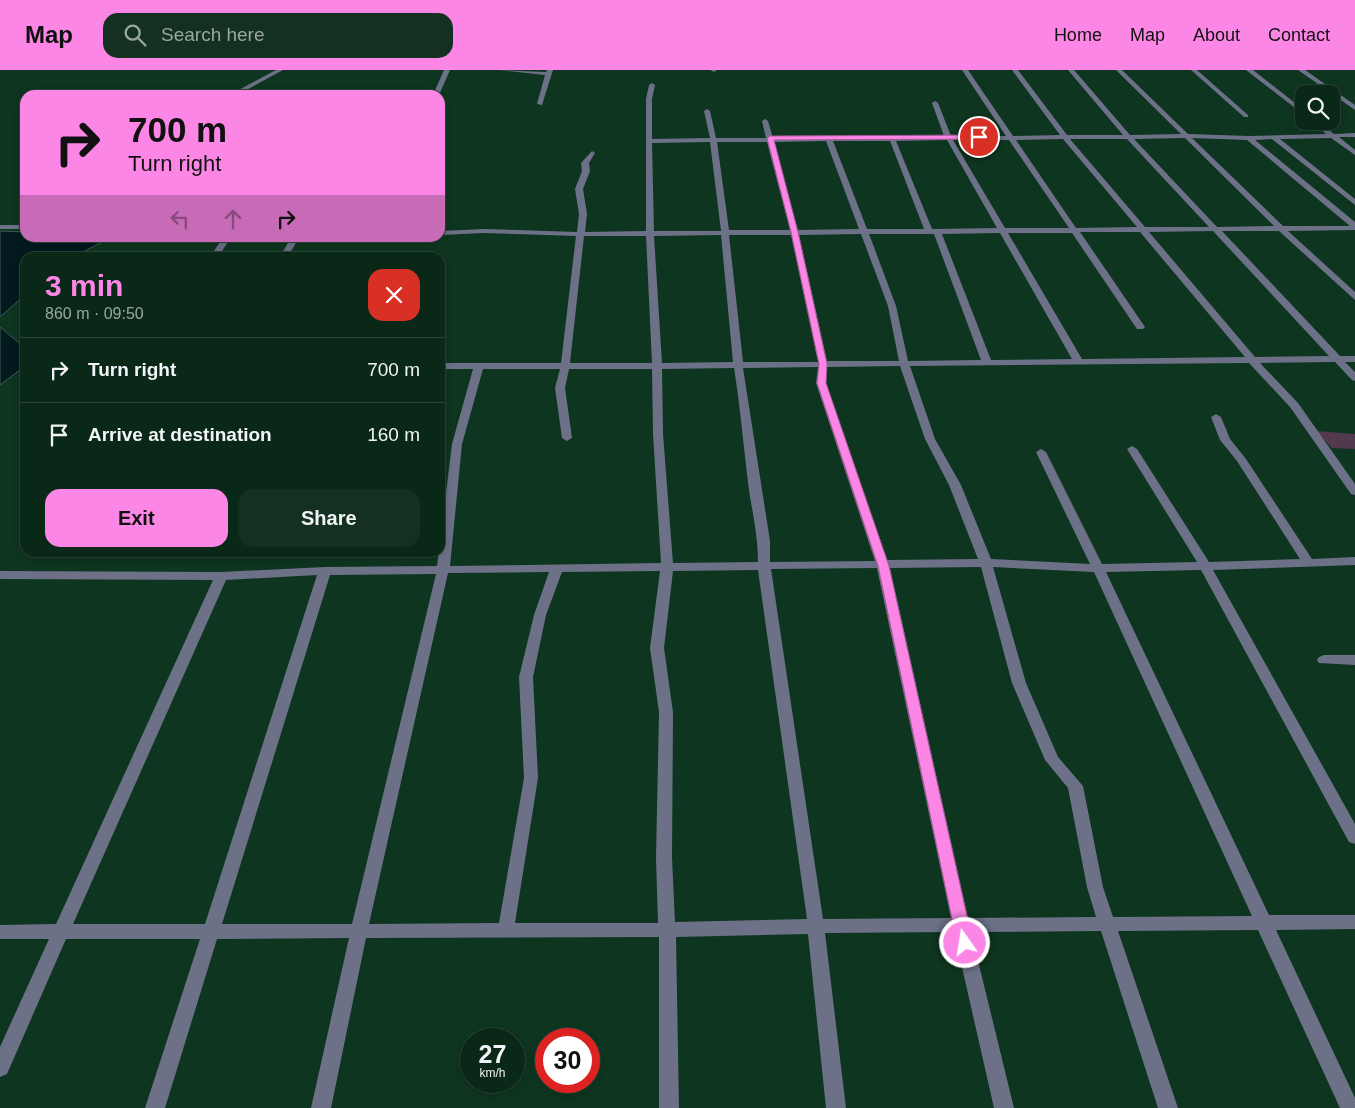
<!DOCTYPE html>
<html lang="en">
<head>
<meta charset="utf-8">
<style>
  :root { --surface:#0a2817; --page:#133020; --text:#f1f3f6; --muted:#99a6a1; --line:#2a4436; --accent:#fb86e5 }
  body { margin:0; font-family:Arial,sans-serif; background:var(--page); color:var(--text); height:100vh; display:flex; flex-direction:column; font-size:19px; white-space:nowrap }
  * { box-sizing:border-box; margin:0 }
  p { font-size:16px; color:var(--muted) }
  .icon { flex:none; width:28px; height:28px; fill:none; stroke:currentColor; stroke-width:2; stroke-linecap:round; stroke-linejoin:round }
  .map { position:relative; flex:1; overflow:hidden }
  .details { position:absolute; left:20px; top:182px; width:425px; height:305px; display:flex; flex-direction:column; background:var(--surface); border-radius:15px; box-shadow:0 2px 8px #0003,0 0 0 1px var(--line) }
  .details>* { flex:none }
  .hud { position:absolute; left:20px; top:20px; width:425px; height:152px; border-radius:15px; box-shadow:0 2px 8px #0003,0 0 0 1px var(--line); background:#fb86e5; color:#111; overflow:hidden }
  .buttons { position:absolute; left:1295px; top:15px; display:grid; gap:10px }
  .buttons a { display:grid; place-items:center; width:45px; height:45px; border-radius:10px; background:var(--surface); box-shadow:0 2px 8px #0003,0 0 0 1px var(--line); font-size:25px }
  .speed { position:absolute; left:460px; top:958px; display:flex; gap:10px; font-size:25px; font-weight:700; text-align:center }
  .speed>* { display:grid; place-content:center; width:65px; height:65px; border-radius:50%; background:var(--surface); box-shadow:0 2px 8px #0003,0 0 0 1px var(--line); line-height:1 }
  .speed small { font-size:12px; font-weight:400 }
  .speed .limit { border:8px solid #d22; background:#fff; color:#111 }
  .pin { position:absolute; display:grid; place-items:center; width:42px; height:42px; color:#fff; margin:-21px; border:2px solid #fff; border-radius:50%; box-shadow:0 1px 5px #0007 }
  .me { position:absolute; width:55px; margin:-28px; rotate:347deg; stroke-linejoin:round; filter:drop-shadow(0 0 4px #0008) }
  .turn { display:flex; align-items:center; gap:18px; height:105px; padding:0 25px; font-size:22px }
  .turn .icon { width:65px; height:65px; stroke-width:2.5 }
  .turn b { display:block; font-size:35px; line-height:42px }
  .lanes { display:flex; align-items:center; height:48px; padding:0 25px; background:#0003; justify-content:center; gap:25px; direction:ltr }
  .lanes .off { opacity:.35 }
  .round { display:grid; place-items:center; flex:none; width:52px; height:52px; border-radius:15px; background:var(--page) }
  .summary { display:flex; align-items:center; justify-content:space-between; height:85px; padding:0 25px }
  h1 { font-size:30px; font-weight:800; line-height:38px; color:var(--accent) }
  .action { display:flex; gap:10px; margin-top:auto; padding:10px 25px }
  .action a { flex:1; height:58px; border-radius:15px; background:var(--accent); color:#111; font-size:20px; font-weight:800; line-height:58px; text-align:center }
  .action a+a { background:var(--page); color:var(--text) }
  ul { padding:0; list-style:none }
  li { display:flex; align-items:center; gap:15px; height:65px; padding:0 25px; border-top:1px solid var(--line) }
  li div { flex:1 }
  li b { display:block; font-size:19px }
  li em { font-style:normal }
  header { display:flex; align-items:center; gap:30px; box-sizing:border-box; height:70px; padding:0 25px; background:var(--accent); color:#111 }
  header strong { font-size:24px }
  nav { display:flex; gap:28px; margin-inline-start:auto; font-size:18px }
  .search { width:350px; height:45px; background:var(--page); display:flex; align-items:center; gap:12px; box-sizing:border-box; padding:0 18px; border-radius:15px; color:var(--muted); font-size:19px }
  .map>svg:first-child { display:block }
</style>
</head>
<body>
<header>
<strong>Map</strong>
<div class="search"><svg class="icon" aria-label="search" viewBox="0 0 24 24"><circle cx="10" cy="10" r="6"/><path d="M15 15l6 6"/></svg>Search here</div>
<nav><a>Home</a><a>Map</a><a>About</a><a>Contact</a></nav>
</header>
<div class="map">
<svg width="1355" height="1038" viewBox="0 0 1355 1038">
  <rect width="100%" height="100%" fill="#0e351f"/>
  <polygon fill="#53394d" points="1316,361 1355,364 1355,379 1332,378"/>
  <g fill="#02191e" stroke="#405b57">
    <polygon points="0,161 25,162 25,168 110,168 73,187 25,188 25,225 0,247"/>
    <polygon points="0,257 25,278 25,296 0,315"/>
  </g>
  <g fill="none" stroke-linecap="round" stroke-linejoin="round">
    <g fill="#6c7188" fill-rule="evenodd">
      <polygon points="276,0 283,0 237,25 229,25"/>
      <polygon points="444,0 450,0 439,25 433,25"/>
      <polygon points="498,0 546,2 547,0 553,0 542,35 537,34 545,5"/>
      <polygon points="710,0 717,0 714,2"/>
      <path d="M 962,0 L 968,0 L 1013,66 L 1060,65 L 1012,0 L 1018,0 L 1067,65 L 1123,65 L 1068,0 L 1074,0 L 1130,65 L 1181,64 L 1116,0 L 1122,0 L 1188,64 L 1249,66 L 1326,64 L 1311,51 L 1318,51 L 1334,64 L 1355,63 L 1355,67 L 1339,67 L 1355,80 L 1355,85 L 1331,68 L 1280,69 L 1355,129 L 1355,135 L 1272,69 L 1255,70 L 1355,152 L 1355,160 L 1288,161 L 1355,222 L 1355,230 L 1279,161 L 1222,161 L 1340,286 L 1355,286 L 1355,292 L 1345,292 L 1355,302 L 1355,311 L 1352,310 L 1335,292 L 1260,293 L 1298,333 L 1355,414 L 1355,425 L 1351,424 L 1290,337 L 1249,293 L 910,296 L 935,369 L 961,415 L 991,489 L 1090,494 L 1036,382 L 1041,379 L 1046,382 L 1102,494 L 1197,492 L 1127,379 L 1132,376 L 1137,379 L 1209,492 L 1300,489 L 1237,391 L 1220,370 L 1211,347 L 1216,344 L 1221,347 L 1230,369 L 1246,389 L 1312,489 L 1355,487 L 1355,495 L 1213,500 L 1355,754 L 1355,774 L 1349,772 L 1201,500 L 1106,502 L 1269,845 L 1355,845 L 1355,859 L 1276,860 L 1355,1028 L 1355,1038 L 1340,1038 L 1258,860 L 1118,861 L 1178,1038 L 1158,1038 L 1101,861 L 971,862 L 1014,1038 L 994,1038 L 954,862 L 825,863 L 846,1038 L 826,1038 L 808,864 L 676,867 L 679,1038 L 659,1038 L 659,867 L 366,868 L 331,1038 L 311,1038 L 349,868 L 217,869 L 165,1038 L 145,1038 L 200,869 L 66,869 L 7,1004 L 0,1007 L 0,977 L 49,869 L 0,869 L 0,855 L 56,854 L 213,510 L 0,509 L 0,501 L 221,502 L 325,497 L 437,496 L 452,374 L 473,299 L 440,299 L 440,293 L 561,293 L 576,166 L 484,163 L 440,165 L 440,161 L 484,159 L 577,162 L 579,144 L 575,119 L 582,101 L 581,93 L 592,81 L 595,83 L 589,93 L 590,101 L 583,119 L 587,144 L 585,162 L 646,161 L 646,29 L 649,15 L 652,13 L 655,15 L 652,29 L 652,69 L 710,68 L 704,41 L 707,39 L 710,41 L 716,68 L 766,68 L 762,51 L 765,49 L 768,51 L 773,68 L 944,66 L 932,33 L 935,31 L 938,33 L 951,66 L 1006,66 ZM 1185,68 L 1274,156 L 1217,157 L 1134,69 ZM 1192,68 L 1247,70 L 1350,156 L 1283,156 ZM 1063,69 L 1137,157 L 1076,158 L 1016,70 ZM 1070,69 L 1127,69 L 1209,157 L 1145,157 ZM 947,70 L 997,158 L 932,159 L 896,71 ZM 953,70 L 1009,70 L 1069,158 L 1005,158 ZM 826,71 L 859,159 L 797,160 L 774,72 ZM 833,71 L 890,71 L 924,159 L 867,159 ZM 710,72 L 721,161 L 654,161 L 652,73 ZM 717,72 L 767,72 L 790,160 L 729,160 ZM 1213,161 L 1329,286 L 1255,287 L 1149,162 ZM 1080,162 L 1140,162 L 1245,287 L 1082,289 L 1008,163 L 1072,163 L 1137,259 L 1143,259 L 1145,257 ZM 1000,163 L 1072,289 L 991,290 L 942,164 ZM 861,164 L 888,236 L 899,291 L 827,291 L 799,165 ZM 869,164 L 934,164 L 981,290 L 908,291 L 896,236 ZM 721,165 L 733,292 L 662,293 L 654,166 ZM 729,165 L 791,165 L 818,292 L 743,292 ZM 584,166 L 646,166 L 652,293 L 570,293 ZM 900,296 L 925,369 L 949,415 L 978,489 L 887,490 L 826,313 L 827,297 ZM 818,297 L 816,313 L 875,491 L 770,492 L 770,471 L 743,298 ZM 734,298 C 741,341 744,384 750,427 C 754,449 758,470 758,492 L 673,493 L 663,364 L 662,299 ZM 483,299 L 560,299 L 555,318 L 562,368 L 567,371 L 572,368 L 565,318 L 569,299 L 652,299 L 653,364 L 661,493 L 450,496 L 462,374 ZM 981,497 L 1012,613 L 1045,690 L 1068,718 L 1087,817 L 1096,847 L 968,848 L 890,498 ZM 993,497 L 1094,502 L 1252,846 L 1113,847 L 1103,817 L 1083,716 L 1058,687 L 1026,613 ZM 877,498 L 951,848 L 823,849 L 771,499 ZM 758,500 L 807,849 L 675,852 L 672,788 L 673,642 L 664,578 L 673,501 ZM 660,501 L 650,578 L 659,642 L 656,788 L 658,853 L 515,853 L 538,708 L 533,607 L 546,545 L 562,502 ZM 549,502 L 534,545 L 519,607 L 524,708 L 499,853 L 369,854 L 448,503 ZM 436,504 L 352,854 L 222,854 L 330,505 ZM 317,505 L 205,854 L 73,854 L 226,510 Z"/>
      <polygon points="1191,0 1197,0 1248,45 1248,47 1244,47"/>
      <polygon points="1246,0 1253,0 1304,40 1304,45"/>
      <polygon points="1298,0 1305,0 1355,35 1355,40"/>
      <rect x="0" y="155" width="25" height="4"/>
      <polygon points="223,168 231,168 217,188 209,188"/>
      <polygon points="291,168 299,168 287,188 279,188"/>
      <polygon points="1324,585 1355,585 1355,595 1319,593 1317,590 1319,587"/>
    </g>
  </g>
  <polygon fill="#fb86e5" stroke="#a35795" points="979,65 981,69 774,70 798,162 827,294 826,313 889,496 973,873 970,878 965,880 960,878 957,873 878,496 817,313 819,294 791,162 767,68 770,66"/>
</svg>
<div class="buttons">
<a><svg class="icon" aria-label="search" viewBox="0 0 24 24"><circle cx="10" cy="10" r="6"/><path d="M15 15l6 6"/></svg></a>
</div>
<div class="speed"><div>27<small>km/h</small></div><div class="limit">30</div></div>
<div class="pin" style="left:979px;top:67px;background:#d93025"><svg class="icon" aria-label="arrive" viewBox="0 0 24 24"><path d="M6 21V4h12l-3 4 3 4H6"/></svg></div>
<svg class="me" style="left:965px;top:873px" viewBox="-20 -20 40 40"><circle r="17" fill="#fb86e5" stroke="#fff" stroke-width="3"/><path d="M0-11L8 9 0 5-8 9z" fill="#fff"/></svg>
<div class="hud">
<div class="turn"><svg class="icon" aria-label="right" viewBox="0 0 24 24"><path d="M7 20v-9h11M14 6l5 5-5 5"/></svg><div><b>700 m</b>Turn right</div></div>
<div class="lanes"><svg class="icon off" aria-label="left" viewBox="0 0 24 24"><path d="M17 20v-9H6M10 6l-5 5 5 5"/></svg><svg class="icon off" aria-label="ahead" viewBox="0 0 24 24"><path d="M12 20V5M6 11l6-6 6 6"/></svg><svg class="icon" aria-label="right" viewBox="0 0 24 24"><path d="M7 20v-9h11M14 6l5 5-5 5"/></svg></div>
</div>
<section class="details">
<div class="summary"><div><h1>3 min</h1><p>860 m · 09:50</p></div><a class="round" style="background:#d93025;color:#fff"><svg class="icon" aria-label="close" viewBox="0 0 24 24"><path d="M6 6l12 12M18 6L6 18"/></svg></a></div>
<ul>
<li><svg class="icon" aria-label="right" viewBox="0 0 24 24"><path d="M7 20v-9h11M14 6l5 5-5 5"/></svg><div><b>Turn right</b></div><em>700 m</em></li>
<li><svg class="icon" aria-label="arrive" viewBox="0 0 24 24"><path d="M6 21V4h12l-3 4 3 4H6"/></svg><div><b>Arrive at destination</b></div><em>160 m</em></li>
</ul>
<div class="action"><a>Exit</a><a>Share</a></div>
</section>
</div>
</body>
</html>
